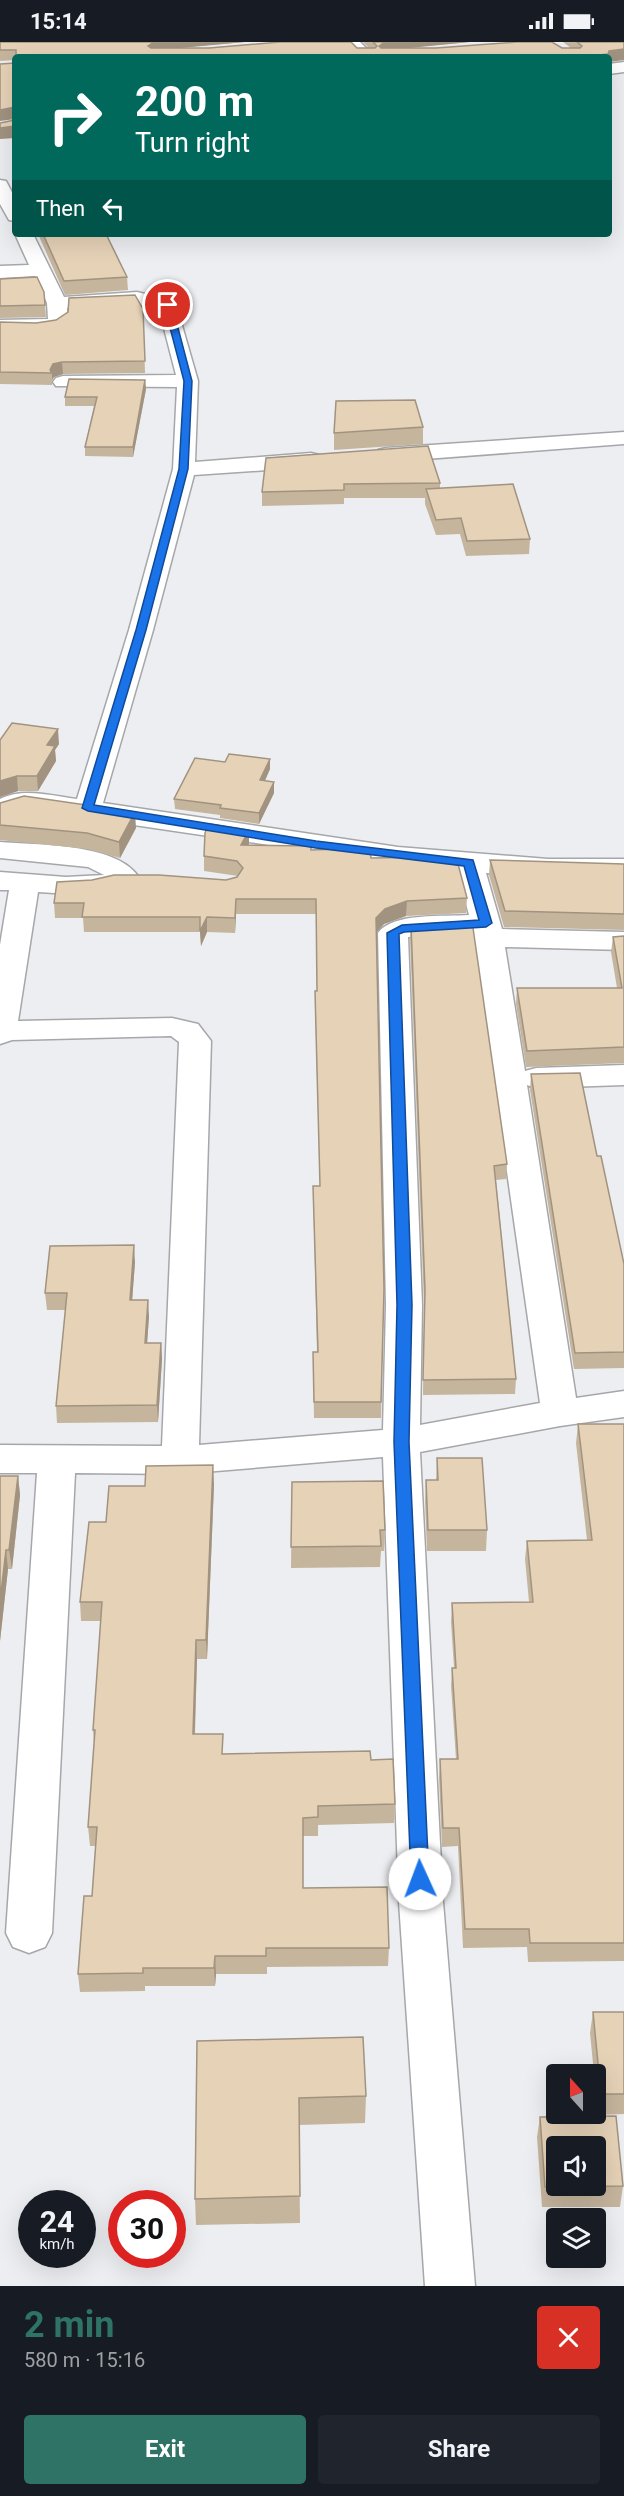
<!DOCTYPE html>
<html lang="en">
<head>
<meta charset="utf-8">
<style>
  :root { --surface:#171b24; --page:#20242c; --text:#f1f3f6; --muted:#9ea1a6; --accent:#2f7366 }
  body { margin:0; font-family:Roboto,sans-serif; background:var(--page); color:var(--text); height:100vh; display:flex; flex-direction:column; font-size:22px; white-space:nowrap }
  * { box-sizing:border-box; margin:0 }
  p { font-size:20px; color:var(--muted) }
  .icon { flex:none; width:33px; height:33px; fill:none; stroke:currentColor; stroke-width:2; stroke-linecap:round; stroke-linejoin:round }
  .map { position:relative; height:2244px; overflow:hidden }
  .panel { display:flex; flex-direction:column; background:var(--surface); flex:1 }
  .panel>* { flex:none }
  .banner { position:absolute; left:12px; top:12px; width:600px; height:183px; border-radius:6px; box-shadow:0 6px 24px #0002; background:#00695c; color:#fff; overflow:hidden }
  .needle { width:39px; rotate:339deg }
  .fabs { position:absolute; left:546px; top:2022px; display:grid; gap:12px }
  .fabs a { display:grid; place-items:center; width:60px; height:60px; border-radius:6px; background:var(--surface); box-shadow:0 6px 24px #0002; font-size:30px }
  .speed { position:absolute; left:18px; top:2148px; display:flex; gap:12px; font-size:30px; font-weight:700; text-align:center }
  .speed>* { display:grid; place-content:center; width:78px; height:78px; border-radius:50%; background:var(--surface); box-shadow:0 6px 24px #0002; line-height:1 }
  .speed small { font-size:15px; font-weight:400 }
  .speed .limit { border:9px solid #d22; background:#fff; color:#111 }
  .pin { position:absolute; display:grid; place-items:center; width:51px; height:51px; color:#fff; margin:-26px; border:3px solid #fff; border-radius:50%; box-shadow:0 2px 6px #0007 }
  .me { position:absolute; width:66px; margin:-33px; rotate:358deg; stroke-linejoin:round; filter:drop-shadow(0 0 4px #0008) }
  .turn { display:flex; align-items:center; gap:21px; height:126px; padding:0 24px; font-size:27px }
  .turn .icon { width:78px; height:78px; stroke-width:2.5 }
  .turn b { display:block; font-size:42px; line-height:51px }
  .then { display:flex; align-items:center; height:57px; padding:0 24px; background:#0003; gap:12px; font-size:22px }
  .round { display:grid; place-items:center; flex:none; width:63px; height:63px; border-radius:6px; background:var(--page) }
  .summary { display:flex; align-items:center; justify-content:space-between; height:102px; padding:0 24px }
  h1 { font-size:36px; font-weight:700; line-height:45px; color:var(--accent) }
  .cta { display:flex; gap:12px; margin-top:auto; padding:12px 24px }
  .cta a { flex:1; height:69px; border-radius:6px; background:var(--accent); color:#fff; font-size:24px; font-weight:700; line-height:69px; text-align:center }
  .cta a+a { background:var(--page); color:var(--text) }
  .status { display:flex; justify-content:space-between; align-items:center; height:42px; padding:0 30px; background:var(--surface); direction:ltr }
  .status svg { height:16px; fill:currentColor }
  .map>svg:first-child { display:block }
</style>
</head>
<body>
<div class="status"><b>15:14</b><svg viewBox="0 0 49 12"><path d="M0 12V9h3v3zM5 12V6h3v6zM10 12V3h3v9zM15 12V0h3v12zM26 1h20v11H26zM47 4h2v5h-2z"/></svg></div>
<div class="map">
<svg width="624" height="2244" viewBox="0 0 624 2244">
  <rect width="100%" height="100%" fill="#edeef2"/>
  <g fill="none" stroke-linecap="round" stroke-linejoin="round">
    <g stroke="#a6a7ab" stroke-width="3">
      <g id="minor">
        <polygon points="343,0 360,0 375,15 358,15"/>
        <polygon points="624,20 624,30 609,32 609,22"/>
        <polygon points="0,138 6,139 15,156 15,179 9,178 0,162"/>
        <path d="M 15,192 L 33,192 L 64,255 L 137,250 L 175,259 L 198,339 L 195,420 L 311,411 L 319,413 L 322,418 L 319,423 L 311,425 L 194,433 L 153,588 L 103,761 L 398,805 L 548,817 L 624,817 L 624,835 L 548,834 L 486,831 L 502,887 L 624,890 L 624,908 L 505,905 L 525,1029 L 536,1026 L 624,1023 L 624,1043 L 536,1046 L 527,1043 L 576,1356 L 624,1349 L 624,1375 L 560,1384 L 420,1410 L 443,1860 L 475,2244 L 425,2244 L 399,1860 L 383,1415 L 180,1432 L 75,1431 L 52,1891 L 45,1905 L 29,1911 L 13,1905 L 6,1891 L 37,1431 L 0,1431 L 0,1403 L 162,1404 L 179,1000 L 171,994 L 12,998 L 0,1002 L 0,903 L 9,848 L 0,848 L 0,830 L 66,835 L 104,833 L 88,825 L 0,816 L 0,800 C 37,803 115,801 138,834 L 134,840 L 124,843 L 115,840 L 111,847 C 87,853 62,852 38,850 L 18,979 L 172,976 L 198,982 L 211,999 L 199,1403 L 383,1388 L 386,1263 L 378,891 C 393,870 445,875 469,873 L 457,828 L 323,811 L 25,767 L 0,776 L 0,757 C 23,745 53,754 77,757 L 129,588 L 173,427 L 177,345 L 56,344 L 53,340 L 56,336 L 63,334 L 176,333 L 159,267 L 137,262 L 67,266 C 67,270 69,277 67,281 C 62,294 13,290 0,290 L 0,278 L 48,277 L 47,261 L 35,234 L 0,236 L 0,224 L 29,223 ZM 473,891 L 540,1361 L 420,1383 L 422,1263 L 408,895 Z"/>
        <polygon points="624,390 624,402 386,420 378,418 375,413 378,408 386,406"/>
      </g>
    </g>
    <use href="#minor" fill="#fff" fill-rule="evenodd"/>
  </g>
  <g fill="#c6b59d">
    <polygon points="0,0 245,0 174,6 369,6 363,0 470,0 403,6 571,6 563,0 624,0 624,18 609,15 15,15 15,18 0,19"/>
    <polygon points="38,192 106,192 127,235 128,248 65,253"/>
    <polygon points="0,237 44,250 46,275 0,276"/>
    <polygon points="143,267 145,331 63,332 54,335 52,338 52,343 0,342 0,280 36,281"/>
    <polygon points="145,338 146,347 133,415 85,414 85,405 94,364 65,364 65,355"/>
    <polygon points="423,385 423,402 334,408 334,391"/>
    <polygon points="266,416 440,441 440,446 530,497 529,512 466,514 460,492 436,493 425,462 425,456 344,456 344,462 262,464 262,450"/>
    <polygon points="0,698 59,702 55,708 56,719 38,749 18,749 0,755"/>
    <polygon points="270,717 270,727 265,739 274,751 259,782 220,776 220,773 175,767 174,757 225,720"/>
    <polygon points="0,761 136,786 120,816 88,807 0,798"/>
    <polygon points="249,802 249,803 311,808 371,816 438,819 467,856 466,871 406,874 384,882 376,890 384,1247 381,1376 314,1376 313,1310 317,1310 313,1144 320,1144 315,965 315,949 317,949 316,872 236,872 235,891 207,890 201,904 200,890 84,890 83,876 55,876 54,861 226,838 237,835 238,834 204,829 204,814"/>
    <polygon points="490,818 624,822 624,888 504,885 489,833"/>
    <polygon points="411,883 507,1122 506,1137 496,1138 516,1337 515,1352 423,1353 424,1263 410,897"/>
    <polygon points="624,894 624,1021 526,1025 516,962 517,946 617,946 611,910 613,895"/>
    <polygon points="531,1032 597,1114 624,1222 624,1326 574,1327 530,1048"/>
    <polygon points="135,1220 132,1258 149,1274 147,1301 161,1301 162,1317 158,1380 57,1381 56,1364 66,1268 47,1268 45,1251"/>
    <polygon points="578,1382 624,1382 624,1919 528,1920 527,1905 463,1906 458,1804 442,1805 439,1736 440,1717 456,1717 451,1644 452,1626 454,1626 451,1580 452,1561 529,1560 525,1517 527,1499 587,1498 576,1401"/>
    <polygon points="437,1416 487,1488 486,1509 427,1509 425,1459 426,1438 436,1438"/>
    <polygon points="0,1434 18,1434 20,1453 12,1527 8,1527 0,1599"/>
    <polygon points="292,1440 385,1488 384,1509 381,1509 380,1525 291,1526"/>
    <polygon points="214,1442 207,1617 197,1617 195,1692 223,1712 371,1718 395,1762 394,1781 318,1783 318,1794 303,1794 303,1846 389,1906 388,1924 267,1925 267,1932 216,1932 215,1944 145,1944 145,1949 80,1950 78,1932 92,1854 96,1804 90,1804 88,1785 94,1701 93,1688 101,1579 81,1579 80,1560 106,1480 145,1444"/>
    <polygon points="593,1970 624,1970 624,2072 598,2073 596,2047 596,2032 594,2032 590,1991"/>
    <polygon points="197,1999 366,2054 365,2081 299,2083 300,2181 196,2183 195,2157"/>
    <polygon points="540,2075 623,2144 620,2165 542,2165 537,2095"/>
  </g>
  <g fill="#a19380">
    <polygon points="154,0 245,0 159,8 149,15 148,4"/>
    <polygon points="385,0 470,0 389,8 379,15 379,4"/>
    <polygon points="624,7 624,18 609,20 609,15 580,15"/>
    <polygon points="15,65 15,77 0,79 0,68"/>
    <polygon points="15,84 15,96 0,97 0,86"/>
    <polygon points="62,320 63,332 54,335 52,338 52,331 50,328 53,322"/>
    <polygon points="145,338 146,347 133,415 133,405"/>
    <polygon points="58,687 59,702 55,708 56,719 38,749 37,734 47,703"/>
    <polygon points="270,717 270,727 260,749 260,738"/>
    <polygon points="17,734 18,749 0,755 0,739"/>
    <polygon points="274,740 274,751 259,782 259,771"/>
    <polygon points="135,770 136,786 120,816 119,800"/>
    <polygon points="249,788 249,802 242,818 241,803"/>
    <polygon points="236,857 236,872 235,891 235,876"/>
    <polygon points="407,859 406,874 384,882 376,891 376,876 385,867"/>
    <polygon points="207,875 207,890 201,904 200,889"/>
    <polygon points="134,1203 135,1220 131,1274 130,1258"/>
    <polygon points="148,1258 149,1274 146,1317 145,1301"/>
    <polygon points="161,1301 162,1317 158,1380 157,1363"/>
    <polygon points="213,1423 214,1442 207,1617 206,1598"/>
    <polygon points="18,1434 20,1453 12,1527 9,1508"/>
    <polygon points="6,1508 8,1527 0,1599 0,1559"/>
    <polygon points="196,1598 197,1617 194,1710 193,1692"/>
    <polygon points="215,1914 216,1932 215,1944 214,1926"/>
  </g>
  <g fill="#e6d2b7" stroke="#a19380" stroke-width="1.5" fill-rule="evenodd">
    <polygon points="0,0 154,0 148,4 151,6 209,6 280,0 351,0 357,6 375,6 377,4 373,0 385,0 379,4 381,6 436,6 517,0 552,0 562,6 580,6 582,4 577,0 624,0 624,7 609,9 608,12 580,15 16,15 16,8 0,8"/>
    <polygon points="15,21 15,65 0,68 0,22"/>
    <polygon points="15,78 15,84 0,86 0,81"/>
    <polygon points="43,192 106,192 127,235 64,239"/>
    <polygon points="37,235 44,250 45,263 0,264 0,237"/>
    <polygon points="135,253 143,267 145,319 62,320 53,322 50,328 52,331 0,330 0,280 36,281 56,278 68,270 69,256"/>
    <polygon points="69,337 145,338 133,405 85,405 97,355 65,355"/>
    <polygon points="415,358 423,385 334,391 336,359"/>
    <polygon points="428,404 440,441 344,442 344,448 262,450 266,416"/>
    <polygon points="513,442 530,497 467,499 461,476 436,478 426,447"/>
    <polygon points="12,681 58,687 47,703 55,704 37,734 17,734 0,739 0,698"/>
    <polygon points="229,712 270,717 260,738 274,740 259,771 220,766 221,763 174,757 195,716 225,720"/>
    <polygon points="24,754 135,770 119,800 87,791 0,783 0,761"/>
    <polygon points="209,782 249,788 241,803 311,804 311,808 370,806 371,816 438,815 438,819 457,818 467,856 407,859 385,867 376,876 384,1247 381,1360 314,1360 313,1310 318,1310 313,1144 320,1144 315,949 317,949 316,857 236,857 235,876 207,875 200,889 200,875 82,875 84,861 54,861 57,840 92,838 114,833 159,833 226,838 237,835 243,826 237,819 204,814 205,791"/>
    <polygon points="490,818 624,822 624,872 505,869"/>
    <polygon points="472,879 507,1122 494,1124 516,1337 423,1338 425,1248 411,883"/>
    <polygon points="624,894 624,1005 527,1009 517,946 622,946 613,895"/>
    <polygon points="580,1031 597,1114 601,1114 624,1222 624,1310 575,1311 531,1032"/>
    <polygon points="134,1203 130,1258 148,1258 145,1301 161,1301 157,1363 56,1364 67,1251 45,1251 50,1204"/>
    <polygon points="578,1382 624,1382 624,1901 530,1901 529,1887 465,1887 459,1786 443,1786 440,1717 458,1717 452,1626 456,1626 452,1561 533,1560 527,1499 592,1498"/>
    <polygon points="437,1416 482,1416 487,1488 428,1488 426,1438 438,1438"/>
    <polygon points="213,1423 206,1598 196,1598 193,1692 223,1692 222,1712 370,1709 371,1718 393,1717 395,1762 318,1764 318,1775 303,1776 303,1846 387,1845 389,1906 266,1906 266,1914 215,1914 214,1926 143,1926 143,1931 78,1932 84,1854 92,1854 97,1785 88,1785 95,1688 93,1688 102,1560 80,1560 89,1480 106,1480 109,1444 145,1444 146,1424"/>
    <polygon points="0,1434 18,1434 9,1508 6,1508 0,1559"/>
    <polygon points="383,1439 385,1488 380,1488 381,1504 291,1505 292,1440"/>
    <polygon points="593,1970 624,1970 624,2052 601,2052"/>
    <polygon points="363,1995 366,2054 299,2056 300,2154 195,2157 197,1999"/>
    <path d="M 616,2074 L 623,2144 L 545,2145 L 540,2075 ZM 556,2104 L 596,2104 L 596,2144 L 556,2144 Z"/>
  </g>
  <polygon fill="#1a73e8" stroke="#114b97" stroke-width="1.5" points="168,261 172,263 192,339 188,427 146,588 94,763 316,799 473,818 492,881 486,885 404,890 399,892 412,1263 409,1400 429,1837 427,1843 420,1845 414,1843 411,1837 394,1400 397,1263 387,891 402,883 479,878 464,824 316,806 88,769 82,766 136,588 179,427 184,339 164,263"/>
</svg>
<div class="fabs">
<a><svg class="needle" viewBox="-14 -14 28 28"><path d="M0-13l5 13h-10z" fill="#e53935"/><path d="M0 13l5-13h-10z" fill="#9ea1a6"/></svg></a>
<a><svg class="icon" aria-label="sound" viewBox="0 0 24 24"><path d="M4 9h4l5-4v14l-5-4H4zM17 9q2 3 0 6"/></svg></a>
<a><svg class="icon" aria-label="layers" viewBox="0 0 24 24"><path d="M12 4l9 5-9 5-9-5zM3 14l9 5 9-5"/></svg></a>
</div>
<div class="speed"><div>24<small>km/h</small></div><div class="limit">30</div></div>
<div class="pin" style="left:168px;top:263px;background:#d93025"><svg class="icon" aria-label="arrive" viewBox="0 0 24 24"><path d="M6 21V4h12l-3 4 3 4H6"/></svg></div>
<svg class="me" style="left:420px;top:1837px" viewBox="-20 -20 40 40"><circle r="19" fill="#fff"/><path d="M0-13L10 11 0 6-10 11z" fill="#1a73e8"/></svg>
<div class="banner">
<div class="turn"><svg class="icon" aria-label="right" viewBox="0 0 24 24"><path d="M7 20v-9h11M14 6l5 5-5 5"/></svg><div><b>200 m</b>Turn right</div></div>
<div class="then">Then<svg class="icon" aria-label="left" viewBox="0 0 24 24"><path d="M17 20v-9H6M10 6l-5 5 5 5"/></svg></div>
</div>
</div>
<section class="panel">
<div class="summary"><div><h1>2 min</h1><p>580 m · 15:16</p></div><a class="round" style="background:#d93025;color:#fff"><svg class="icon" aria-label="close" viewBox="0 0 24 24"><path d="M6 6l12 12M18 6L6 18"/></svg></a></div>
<div class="cta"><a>Exit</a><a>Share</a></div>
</section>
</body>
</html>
